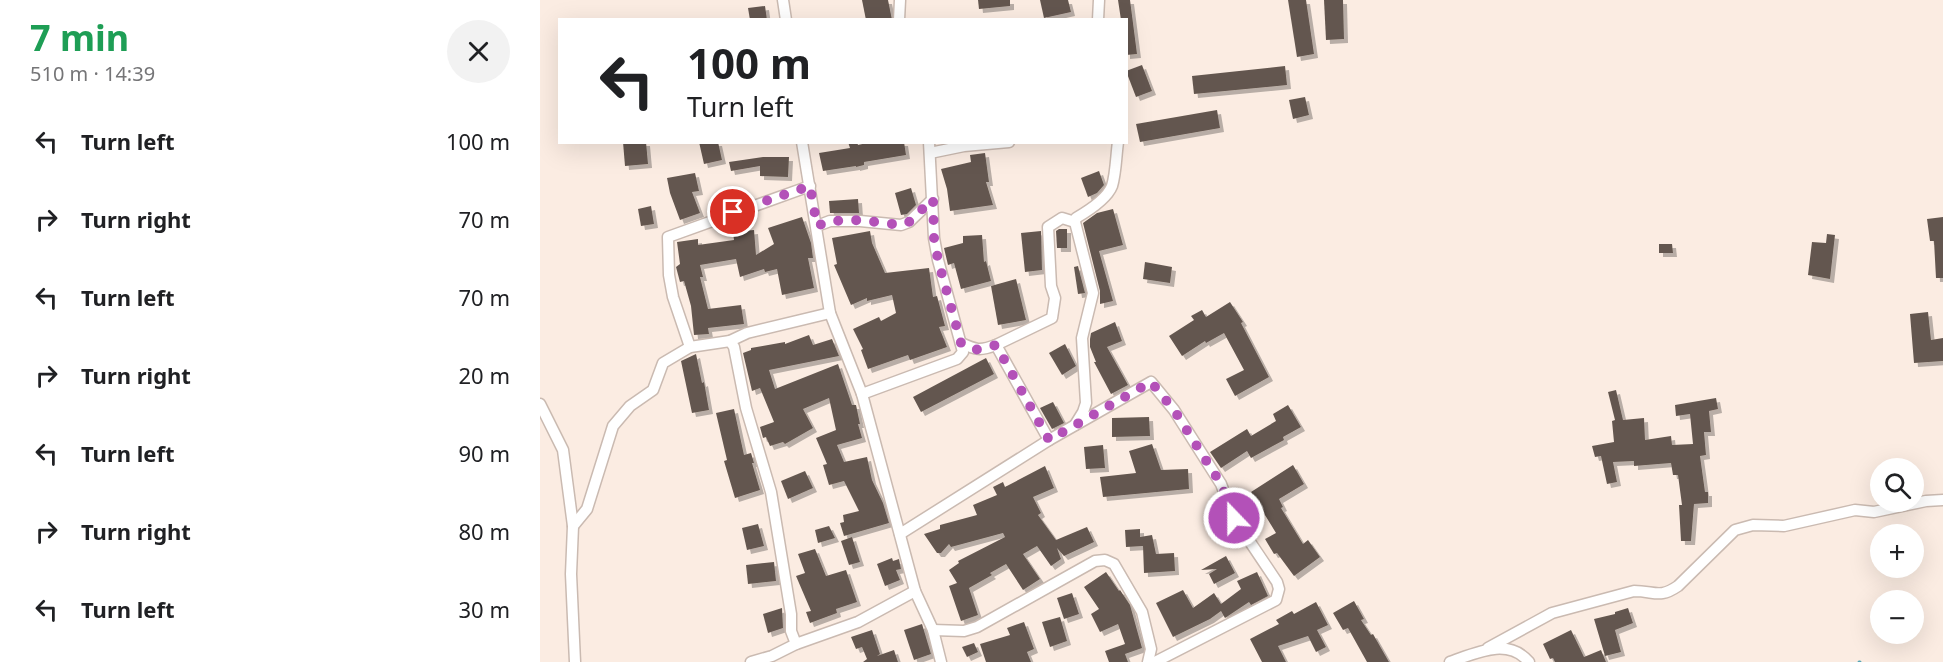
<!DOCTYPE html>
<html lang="en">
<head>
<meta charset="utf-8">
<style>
  :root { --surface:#fff; --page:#f2f2f2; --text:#202124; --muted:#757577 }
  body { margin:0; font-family:"Noto Sans",sans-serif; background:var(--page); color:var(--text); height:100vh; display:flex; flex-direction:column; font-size:22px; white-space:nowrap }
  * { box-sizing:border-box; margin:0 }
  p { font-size:20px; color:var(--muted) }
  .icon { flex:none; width:33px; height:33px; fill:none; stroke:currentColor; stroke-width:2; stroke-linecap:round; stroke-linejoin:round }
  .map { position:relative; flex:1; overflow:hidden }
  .side { display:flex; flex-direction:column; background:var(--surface); width:540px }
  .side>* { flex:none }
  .banner { position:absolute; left:18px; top:18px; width:570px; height:126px; border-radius:0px; box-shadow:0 6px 24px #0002; background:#fff; color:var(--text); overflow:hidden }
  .tools { position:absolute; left:1330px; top:458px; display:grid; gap:12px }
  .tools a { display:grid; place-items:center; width:54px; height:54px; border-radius:50%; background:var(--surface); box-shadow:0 6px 24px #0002; font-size:30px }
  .pin { position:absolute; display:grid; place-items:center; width:51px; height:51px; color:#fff; margin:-26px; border:3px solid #fff; border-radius:50%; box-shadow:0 2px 6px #0007 }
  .me { position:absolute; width:66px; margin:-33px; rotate:338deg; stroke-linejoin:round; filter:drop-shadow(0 0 4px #0008) }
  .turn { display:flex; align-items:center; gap:21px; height:126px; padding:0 30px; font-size:27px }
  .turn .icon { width:78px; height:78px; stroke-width:2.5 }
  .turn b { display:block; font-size:42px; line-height:51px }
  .round { display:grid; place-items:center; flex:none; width:63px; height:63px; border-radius:32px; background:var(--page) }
  .headline { display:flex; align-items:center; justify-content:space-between; height:102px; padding:0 30px }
  h1 { font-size:36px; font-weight:700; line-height:45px; color:#1e9e55 }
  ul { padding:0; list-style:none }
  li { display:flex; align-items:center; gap:18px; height:78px; padding:0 30px }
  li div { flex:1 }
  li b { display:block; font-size:22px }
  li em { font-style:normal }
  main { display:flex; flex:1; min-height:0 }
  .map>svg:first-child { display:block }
</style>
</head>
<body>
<main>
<section class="side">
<div class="headline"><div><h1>7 min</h1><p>510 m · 14:39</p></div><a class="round"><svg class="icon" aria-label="close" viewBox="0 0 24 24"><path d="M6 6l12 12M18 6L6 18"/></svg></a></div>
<ul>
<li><svg class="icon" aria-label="left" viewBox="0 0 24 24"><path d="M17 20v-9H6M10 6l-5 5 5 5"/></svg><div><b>Turn left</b></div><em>100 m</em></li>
<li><svg class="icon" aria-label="right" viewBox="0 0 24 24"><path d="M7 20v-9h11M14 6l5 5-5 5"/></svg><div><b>Turn right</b></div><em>70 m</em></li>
<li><svg class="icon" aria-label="left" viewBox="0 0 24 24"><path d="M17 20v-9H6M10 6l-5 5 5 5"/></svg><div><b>Turn left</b></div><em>70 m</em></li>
<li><svg class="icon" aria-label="right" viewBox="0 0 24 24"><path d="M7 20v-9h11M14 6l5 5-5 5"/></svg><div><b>Turn right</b></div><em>20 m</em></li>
<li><svg class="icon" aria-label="left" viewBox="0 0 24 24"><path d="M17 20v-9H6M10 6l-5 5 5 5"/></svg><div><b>Turn left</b></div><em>90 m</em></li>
<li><svg class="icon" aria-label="right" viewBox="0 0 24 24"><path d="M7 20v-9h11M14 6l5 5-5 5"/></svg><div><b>Turn right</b></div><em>80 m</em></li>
<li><svg class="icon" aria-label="left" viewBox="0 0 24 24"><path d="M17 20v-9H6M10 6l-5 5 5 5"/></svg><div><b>Turn left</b></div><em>30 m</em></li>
</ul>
</section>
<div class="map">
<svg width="1403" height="662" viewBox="0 0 1403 662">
  <defs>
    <filter id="shadow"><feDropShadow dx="4" dy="4" stdDeviation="0" flood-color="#0004"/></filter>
  </defs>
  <rect width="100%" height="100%" fill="#fbece2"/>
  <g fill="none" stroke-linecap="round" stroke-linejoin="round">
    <polyline stroke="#56a6b5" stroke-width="3" points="1319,662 1320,662"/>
  </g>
  <g fill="#64574f" filter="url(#shadow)">
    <polygon points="322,0 348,0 352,20 326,20"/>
    <polygon points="438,0 470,0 470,6 439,9"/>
    <polygon points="500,0 528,0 531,12 504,18"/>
    <polygon points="578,0 590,0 597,54 586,55 586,20 581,20"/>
    <polygon points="748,0 766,0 774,54 757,57"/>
    <polygon points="784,0 803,0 804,39 786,40"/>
    <polygon points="225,6 227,20 210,20 208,8"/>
    <polygon points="602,65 612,91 596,97 586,71"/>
    <polygon points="745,66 747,85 654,94 652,76"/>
    <polygon points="765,97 769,115 753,119 749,100"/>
    <polygon points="677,110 680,128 600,142 596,124"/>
    <polygon points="83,142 106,142 108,164 85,166"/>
    <polygon points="159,142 178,142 182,160 164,164"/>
    <polygon points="308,142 317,142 318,145 331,142 364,142 366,155 324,162 324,165 316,167 316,166 283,171 279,153 310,148"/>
    <polygon points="445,153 449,182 446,182 453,205 410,211 407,189 401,169 431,162 430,155"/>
    <polygon points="223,157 249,157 248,177 220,176 220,166 191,171 189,162"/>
    <polygon points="559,171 564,185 557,193 548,197 541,178"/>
    <polygon points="155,173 159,191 152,192 160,213 140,220 130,193 127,178"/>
    <polygon points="371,188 376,205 367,214 361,215 355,193"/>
    <polygon points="318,199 319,213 290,213 289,201"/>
    <polygon points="111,206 114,224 101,226 98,209"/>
    <polygon points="573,209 583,245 559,251 573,301 560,304 560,291 543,223 557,213"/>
    <polygon points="262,217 271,243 273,258 268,258 274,288 242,295 237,269 225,272 224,269 200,277 196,259 160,265 163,277 160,277 168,309 201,305 204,324 168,328 169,334 154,335 151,306 144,281 140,282 136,267 140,264 137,242 158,239 158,245 194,240 193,232 214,230 216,255 234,244 228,228"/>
    <polygon points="1403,217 1403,278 1396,278 1394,241 1390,241 1387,219"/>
    <polygon points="519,229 527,229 527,248 517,248 516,231"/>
    <polygon points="330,231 332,243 345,273 389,268 393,297 397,296 405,326 399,327 407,347 370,360 368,355 328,369 321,350 323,349 313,329 339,317 341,321 356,313 352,295 327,301 327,298 311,305 294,265 297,264 292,238"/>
    <polygon points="501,231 502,270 485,272 481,233"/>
    <polygon points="1287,234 1295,235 1290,279 1268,275 1272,242 1286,243"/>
    <polygon points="442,235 444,262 446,261 451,281 421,289 414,263 408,265 404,248 423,243 423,236"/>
    <polygon points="1119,244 1132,244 1133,253 1119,253"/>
    <polygon points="605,262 632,267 630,283 603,279"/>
    <polygon points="538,266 545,293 538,294 534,267"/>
    <polygon points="476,279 486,320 458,325 451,286"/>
    <polygon points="690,302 703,322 701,323 729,377 695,396 686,379 704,370 684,333 666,343 665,341 642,356 629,336 654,320 651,316 662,310 666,317"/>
    <polygon points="1388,312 1391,340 1403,338 1403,361 1374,363 1370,314"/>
    <polygon points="575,322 582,341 567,347 588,385 571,394 554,362 556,362 550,347 550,339 551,333"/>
    <polygon points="269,335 273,345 292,339 299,356 229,370 235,389 298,364 312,405 316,405 320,424 318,424 322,438 297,445 304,462 327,457 332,480 343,503 349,523 304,536 300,523 304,522 303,515 319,511 304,481 289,485 283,465 287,464 276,438 296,430 289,398 263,409 273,428 245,444 243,442 230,446 226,437 223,438 220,427 234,422 220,388 212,391 203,353 211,350 211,348 245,342 245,344"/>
    <polygon points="525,344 536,366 522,375 509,353"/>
    <polygon points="156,354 162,383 164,382 169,410 152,413 141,361"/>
    <polygon points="446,358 454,374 381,412 373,397"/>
    <polygon points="1076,390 1083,420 1104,418 1105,440 1131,436 1132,445 1153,444 1150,414 1136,416 1135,405 1176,398 1178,409 1169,411 1171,432 1164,432 1166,455 1160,456 1165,492 1168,492 1168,503 1154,504 1151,541 1141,541 1139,505 1142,505 1138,475 1133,475 1131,463 1094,466 1094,461 1073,462 1077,482 1067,484 1061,456 1055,457 1052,446 1074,442 1072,421 1075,420 1068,392"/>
    <polygon points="513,402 524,423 512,429 500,408"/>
    <polygon points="748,405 761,427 743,437 744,440 711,458 707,451 681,468 670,452 707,429 711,436 736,421 733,414"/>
    <polygon points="194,409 204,455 211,453 214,463 212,463 220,490 195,498 184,461 187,460 176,413"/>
    <polygon points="609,417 610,436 572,437 572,418"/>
    <polygon points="612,444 621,470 648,469 649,489 563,497 560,477 596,473 589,451"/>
    <polygon points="563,445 565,468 546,469 544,447"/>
    <polygon points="753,465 764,484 739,499 743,507 741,508 763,544 768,540 780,557 754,576 737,553 734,554 725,539 736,533 711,492"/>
    <polygon points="505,466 514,488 493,497 501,513 498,515 516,540 547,527 554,542 524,556 517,548 521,559 511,566 497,546 483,554 500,579 483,590 466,564 450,573 452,575 429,588 438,615 421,621 409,586 417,583 409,570 419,563 418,561 465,537 463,533 411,547 409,544 401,553 397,553 384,534 400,529 400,525 437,515 433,505 457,495 453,487 463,482 465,487"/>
    <polygon points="265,471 273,488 248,499 241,481"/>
    <polygon points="218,524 224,546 207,550 202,528"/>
    <polygon points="289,526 295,538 278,543 275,530"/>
    <polygon points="600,529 600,537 612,535 616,554 634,553 635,571 604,573 603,546 586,547 585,530"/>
    <polygon points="312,537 320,562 309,565 301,541"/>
    <polygon points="275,549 286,576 306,570 317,602 296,609 297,613 270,623 266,612 271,611 256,576 265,573 258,554"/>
    <polygon points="686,556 695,573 674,584 669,574 677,569 661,570"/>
    <polygon points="352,558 353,561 359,559 361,569 356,570 360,580 345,586 337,564"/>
    <polygon points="234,562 236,581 208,584 206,565"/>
    <polygon points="566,572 579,591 580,590 590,605 602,648 585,654 588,662 569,662 565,651 585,644 578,624 560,632 551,614 559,609 544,587"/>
    <polygon points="717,572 728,596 711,605 709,602 685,618 681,611 670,619 633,637 616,603 643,590 653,608 674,593 681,604 701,589 697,581"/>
    <polygon points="532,593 539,614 524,619 517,598"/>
    <polygon points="814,601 824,619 821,620 831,635 833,634 849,662 827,662 808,628 803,630 793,613"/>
    <polygon points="776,602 788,625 777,630 786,647 776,652 768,636 738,646 746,662 722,662 710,639 739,624 736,620 752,611 754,614"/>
    <polygon points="242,608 243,628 228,633 223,614"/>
    <polygon points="1088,608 1093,623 1075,630 1081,652 1065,656 1054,619 1075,614 1075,612"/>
    <polygon points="520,617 527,641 510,647 502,622"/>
    <polygon points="484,622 494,649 487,652 491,662 446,662 440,644 470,635 467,628"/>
    <polygon points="382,624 391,654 374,660 364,630"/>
    <polygon points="332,630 340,654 337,656 354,650 358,662 323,662 327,659 322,647 316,649 311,637"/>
    <polygon points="1031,630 1044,657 1061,650 1066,662 1015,662 1013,658 1010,659 1003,644"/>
    <polygon points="434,643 438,652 427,657 422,647"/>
  </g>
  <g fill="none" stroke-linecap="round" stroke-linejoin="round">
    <g stroke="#cabab1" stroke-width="13">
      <g id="street">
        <polyline points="243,0 246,20"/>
        <polyline points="359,20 360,0"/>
        <polyline points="558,20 559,0"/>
        <polyline points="262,142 290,313 322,394 375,591 393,630 401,662"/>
        <polyline points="390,153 424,146 469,142"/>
        <polyline points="270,186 128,237 129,275 133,297 150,347 190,341 207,333 290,313"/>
        <polyline points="277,226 290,221 320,221 361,225 369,222 393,199"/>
        <polyline points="190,341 194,347 206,408 231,492 251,614 251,631 256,644"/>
        <path d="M 421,343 C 436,350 440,351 456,345"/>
        <polyline points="322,394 417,359 423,352 398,260 394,238 389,142"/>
        <polyline points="0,404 23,450 33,526 31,574 35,662"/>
        <path d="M 535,425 L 543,412 L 546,403 L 542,338 L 553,293 L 535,222 L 536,218 C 548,211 567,199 572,186 C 576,173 576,156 578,142"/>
        <polyline points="509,440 456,345 512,318 515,298 511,286 508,227 522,218 535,222"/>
        <polyline points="33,526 47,509 73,426 90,406 113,390 123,363 150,347"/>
        <polyline points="360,534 509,440 611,382 634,410 681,484 694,518 737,582 739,589 736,600 615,662"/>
        <polyline points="393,630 424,631 437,627 555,561 565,560 574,564 602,612 611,649 608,662"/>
        <path d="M 948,648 L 1012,613 L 1094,591 C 1115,591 1119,599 1138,586 L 1195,530 L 1213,525 L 1244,526 L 1315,510 L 1334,512 L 1386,501 L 1403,500"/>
        <polyline points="211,662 232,656 256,644 318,622 375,591"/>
        <path d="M 910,662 C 936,653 968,637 989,662"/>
      </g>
    </g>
    <use href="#street" stroke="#fff" stroke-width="10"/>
  </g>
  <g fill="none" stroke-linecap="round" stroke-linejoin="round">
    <polyline stroke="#b351b8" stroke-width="10" stroke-dasharray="0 18" points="193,212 270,186 277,226 290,221 320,220 361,225 369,222 393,199 394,238 398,260 421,343 435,350 456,345 509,440 611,382 634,410 681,484 694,518"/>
  </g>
</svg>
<div class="tools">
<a><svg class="icon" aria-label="search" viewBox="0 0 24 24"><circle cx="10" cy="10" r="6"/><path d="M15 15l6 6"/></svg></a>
<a>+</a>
<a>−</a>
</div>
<div class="pin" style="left:193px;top:212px;background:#d93025"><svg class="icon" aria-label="arrive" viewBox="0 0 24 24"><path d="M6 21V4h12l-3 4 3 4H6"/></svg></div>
<svg class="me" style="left:694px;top:518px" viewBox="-20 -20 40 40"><circle r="17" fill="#b351b8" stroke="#fff" stroke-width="3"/><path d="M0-11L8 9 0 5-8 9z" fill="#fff"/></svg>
<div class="banner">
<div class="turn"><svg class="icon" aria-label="left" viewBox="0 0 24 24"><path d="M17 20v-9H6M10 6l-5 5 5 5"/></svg><div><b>100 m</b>Turn left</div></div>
</div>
</div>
</main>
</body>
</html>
